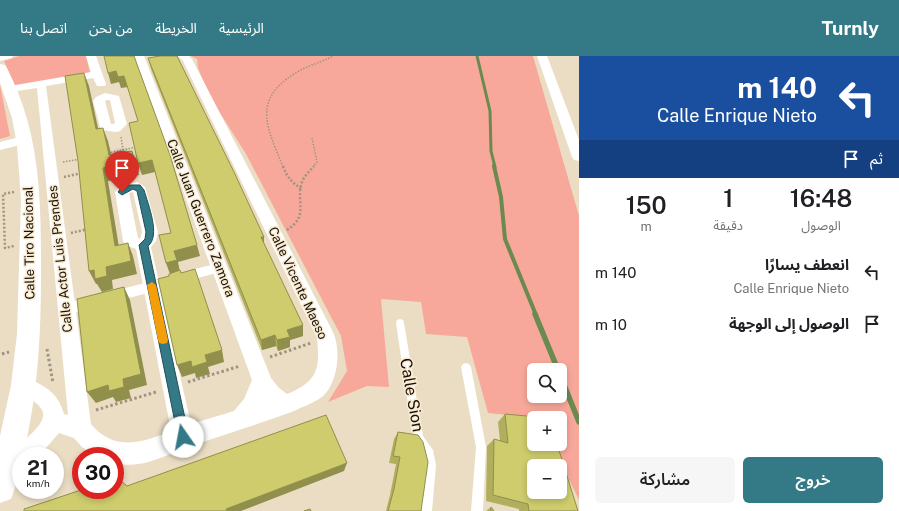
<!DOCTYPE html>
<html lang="ar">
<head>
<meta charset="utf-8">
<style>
  :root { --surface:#fff; --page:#f6f6f6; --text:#202124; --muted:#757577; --accent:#337986 }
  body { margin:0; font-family:"Public Sans","Noto Sans Arabic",sans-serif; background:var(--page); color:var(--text); direction:rtl; height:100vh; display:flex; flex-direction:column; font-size:15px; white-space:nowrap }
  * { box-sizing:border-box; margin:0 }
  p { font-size:13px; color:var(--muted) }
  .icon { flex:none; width:22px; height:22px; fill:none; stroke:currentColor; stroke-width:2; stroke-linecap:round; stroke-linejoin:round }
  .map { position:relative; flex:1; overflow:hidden; direction:ltr }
  .side { display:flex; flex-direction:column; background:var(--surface); width:320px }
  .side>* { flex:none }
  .banner { background:#1a4fa0; color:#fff; overflow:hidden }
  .fabs { position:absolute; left:527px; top:307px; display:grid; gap:8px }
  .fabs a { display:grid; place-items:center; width:40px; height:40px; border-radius:6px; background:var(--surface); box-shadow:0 2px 6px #0003; font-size:20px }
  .speed { position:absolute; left:12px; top:391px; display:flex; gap:8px; font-size:20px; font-weight:700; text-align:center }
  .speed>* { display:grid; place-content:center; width:52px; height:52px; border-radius:50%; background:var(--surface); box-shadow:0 2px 6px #0003; line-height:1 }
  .speed small { font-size:10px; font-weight:400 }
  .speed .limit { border:6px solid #d22; background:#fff; color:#111 }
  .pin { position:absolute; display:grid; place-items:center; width:34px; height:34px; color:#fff; margin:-41px -17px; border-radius:50% 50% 50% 0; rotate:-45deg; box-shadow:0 0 4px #0007 }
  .pin .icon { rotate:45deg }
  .me { position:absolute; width:44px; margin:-22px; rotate:348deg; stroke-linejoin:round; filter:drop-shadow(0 0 3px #0008) }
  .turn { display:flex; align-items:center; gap:14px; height:84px; padding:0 16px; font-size:18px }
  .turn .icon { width:52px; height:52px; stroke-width:2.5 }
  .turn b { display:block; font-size:28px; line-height:34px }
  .then { display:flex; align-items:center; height:38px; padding:0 16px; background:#0003; gap:8px; font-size:15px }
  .eta { display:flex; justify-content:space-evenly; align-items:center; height:68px; text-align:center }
  .eta b { font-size:24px; font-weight:600; line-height:28px }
  .button { display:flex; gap:8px; margin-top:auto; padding:8px 16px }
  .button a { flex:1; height:46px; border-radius:6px; background:var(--accent); color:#fff; font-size:16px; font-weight:600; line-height:46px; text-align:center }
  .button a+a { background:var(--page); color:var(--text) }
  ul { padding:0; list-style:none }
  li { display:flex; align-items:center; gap:12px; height:52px; padding:0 16px }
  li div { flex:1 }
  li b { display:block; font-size:15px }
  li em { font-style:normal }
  header { display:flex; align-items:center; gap:24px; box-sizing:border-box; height:56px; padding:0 20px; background:var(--accent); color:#fff }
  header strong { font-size:19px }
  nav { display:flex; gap:22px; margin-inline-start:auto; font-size:14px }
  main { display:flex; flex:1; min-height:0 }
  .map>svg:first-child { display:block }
</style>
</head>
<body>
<header>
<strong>Turnly</strong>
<nav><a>الرئيسية</a><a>الخريطة</a><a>من نحن</a><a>اتصل بنا</a></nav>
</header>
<main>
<section class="side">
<div class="banner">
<div class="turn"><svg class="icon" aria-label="left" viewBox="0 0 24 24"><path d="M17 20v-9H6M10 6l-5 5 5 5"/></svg><div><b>140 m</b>Calle Enrique Nieto</div></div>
<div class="then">ثم<svg class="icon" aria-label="arrive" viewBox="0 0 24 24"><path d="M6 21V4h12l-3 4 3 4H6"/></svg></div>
</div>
<div class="eta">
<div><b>16:48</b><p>الوصول</p></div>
<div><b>1</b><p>دقيقة</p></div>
<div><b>150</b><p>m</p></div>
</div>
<ul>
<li><svg class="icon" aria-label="left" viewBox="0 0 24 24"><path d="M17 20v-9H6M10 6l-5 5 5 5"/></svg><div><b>انعطف يسارًا</b><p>Calle Enrique Nieto</p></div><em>140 m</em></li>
<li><svg class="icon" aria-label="arrive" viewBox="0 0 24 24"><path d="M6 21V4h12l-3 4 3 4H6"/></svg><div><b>الوصول إلى الوجهة</b></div><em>10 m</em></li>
</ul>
<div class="button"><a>خروج</a><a>مشاركة</a></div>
</section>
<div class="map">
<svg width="579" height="455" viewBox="0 0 579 455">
  <rect width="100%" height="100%" fill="#ebddc4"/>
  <g fill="#f8a89a" fill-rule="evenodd">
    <polygon points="19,0 86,0 90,17 15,31 4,5"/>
    <path d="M 191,0 L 533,0 L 579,160 L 579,444 L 552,388 L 560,388 L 560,362 L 537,362 L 488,357 L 467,281 L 426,278 L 421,246 L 381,243 L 389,331 L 367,330 L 328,346 L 347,315 L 341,280 L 246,98 L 210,41 L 198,12 L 197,3 ZM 534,314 L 560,314 L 560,340 L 534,340 Z"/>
    <polygon points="0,29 10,80 0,83"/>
  </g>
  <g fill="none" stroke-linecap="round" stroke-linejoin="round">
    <polyline stroke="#6a8a50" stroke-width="3" points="477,0 490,55 491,95 495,111"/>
    <polyline stroke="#6a8a50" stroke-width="4" points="494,110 501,141 505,183 536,259"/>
    <g stroke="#6a8a50" stroke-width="5.5">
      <polyline points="535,258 558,314"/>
      <polyline points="560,319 579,366"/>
    </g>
    <g stroke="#9f9481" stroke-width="1.5" stroke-dasharray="1.5 1.5" stroke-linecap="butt">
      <polyline points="121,81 124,99"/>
      <polyline points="312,82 317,106 313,111"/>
      <polyline points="108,97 137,91"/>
      <polyline points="63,106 80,103"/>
      <path d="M 283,111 C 268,73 251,45 294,18 C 306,10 320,7 333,0"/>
    </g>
    <g stroke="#9f9481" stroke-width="2.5" stroke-dasharray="2 2" stroke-linecap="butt">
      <path d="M 283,110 C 287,122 292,126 301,133"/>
      <polyline points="64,121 82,117"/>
      <polyline points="14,136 3,138 5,192 14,190"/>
      <path d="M 287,174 C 310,159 295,146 302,126 C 304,120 310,115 314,110"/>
      <polyline points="71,177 88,173"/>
    </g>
    <g stroke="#9f9481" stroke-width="3" stroke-dasharray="2.5 2.5" stroke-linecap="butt">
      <polyline points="47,293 53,327"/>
      <polyline points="2,298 9,296"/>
      <polyline points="270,301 311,287"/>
      <polyline points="188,326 240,310"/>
      <polyline points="96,354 156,336"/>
    </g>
    <g fill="#fff" fill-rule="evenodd">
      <polygon points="400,263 403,264 404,267 423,380 433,394 436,409 432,455 420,455 426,409 424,400 413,382 396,267 397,264"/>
      <polygon points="466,307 469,308 471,311 486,391 483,455 471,455 476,391 461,311 463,308"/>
    </g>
    <g fill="#fff" fill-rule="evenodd">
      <polygon points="219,207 223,209 225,212 223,215 180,227 175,226 174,222 175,218"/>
      <polygon points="161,223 166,224 168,228 166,232 66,259 61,257 59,253 61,249 66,247"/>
    </g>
    <g fill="#fff" fill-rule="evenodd">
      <polygon points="0,0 13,0 12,2 0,5"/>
      <path d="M 86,0 L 96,0 L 106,28 L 105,30 L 97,30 L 93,22 L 46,30 L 91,368 C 114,396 142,387 171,375 L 136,193 L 125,189 L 123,185 L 115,136 L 119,131 L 137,126 L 145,131 L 158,176 L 156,185 L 151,191 L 191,368 L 234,355 L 244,343 L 252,324 L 134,0 L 144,0 L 271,322 L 279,332 L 287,338 C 318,325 320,313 317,282 L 183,5 L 178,0 L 189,0 L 192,3 L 333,276 C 341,294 338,322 326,337 C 318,346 304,350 294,355 C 260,368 225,378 191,390 C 176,395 163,402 148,406 C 137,409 126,410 115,407 L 115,400 L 96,400 L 82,391 L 74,382 L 59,377 L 39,400 L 21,400 L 21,410 L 16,408 L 13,400 C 14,397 15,394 17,391 C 24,383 49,367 42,354 C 36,342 20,342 14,330 L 17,323 L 24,321 C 44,329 58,336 64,358 L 68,359 L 37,32 L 10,36 L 4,33 L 10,30 L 91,16 ZM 133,136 L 142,176 L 140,183 L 138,182 L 129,137 Z"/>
      <polygon points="537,0 547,0 579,84 579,105 574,104 572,101"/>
      <path d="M 105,37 L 119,40 L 127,68 L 120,75 L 116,76 L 102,74 L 100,71 L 93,45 L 96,41 ZM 107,44 L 110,44 L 115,67 L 113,68 L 111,68 L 105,45 Z"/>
      <polygon points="24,80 28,81 30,84 28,87 0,94 0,86"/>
    </g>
    <path fill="#fff" fill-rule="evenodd" d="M 0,8 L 5,9 L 7,12 C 15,28 22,45 27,63 C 41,112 41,165 41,216 C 41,280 38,338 23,400 L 21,400 C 21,415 16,429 11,443 L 0,447 L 0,380 L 11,329 L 17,278 L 21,144 L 17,89 L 12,62 L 0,27 Z"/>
  </g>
  <g fill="#b1af5e">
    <polygon points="148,2 264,181 264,188 303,280 290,284 290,291 278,295 276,290 262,294 151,13"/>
    <polygon points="505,358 578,455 519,455 519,453 486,445 487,390 494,383 500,385 498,366"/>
    <polygon points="398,376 421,455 386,455 390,439 396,408 389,407 394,383"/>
    <polygon points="491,451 494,455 486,455"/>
  </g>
  <g fill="#908f4c">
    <polygon points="116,15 124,20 128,31 121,32 119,26 111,28 108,17"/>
    <polygon points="84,17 89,30 101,86 96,73"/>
    <polygon points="103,72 108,85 114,110 132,95 136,108 139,119 108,125 121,203 115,190 103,112 109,99"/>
    <polygon points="152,104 155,116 142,119 138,107"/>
    <polygon points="261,181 264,181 264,192"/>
    <polygon points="128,187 133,200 137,218 112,224 113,233 102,236 97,228 96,228 89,215 106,211"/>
    <polygon points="197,189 200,200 178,206 180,216 170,218 166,207 174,195"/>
    <polygon points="124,231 130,244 147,329 129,334 131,342 116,346 113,341 96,347 87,336 123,323"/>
    <polygon points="303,269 303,280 290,284 290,291 278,295 277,284 287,274"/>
    <polygon points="275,279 276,290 262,294 261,284"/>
    <polygon points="222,294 224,306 208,311 210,318 196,322 195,317 182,321 177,309 205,299"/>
    <polygon points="347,407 344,415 241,455 227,455 226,453"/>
  </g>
  <g fill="#cecc6d" stroke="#908f4c" fill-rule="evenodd">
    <polygon points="104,0 134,0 170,99 197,189 174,195 177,204 166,207 159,179 171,177 152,104 138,107 129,67 138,65 124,20 118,21 116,15 108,17"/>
    <polygon points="160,0 177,0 234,116 264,181 261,181 303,269 287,274 290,281 277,284 275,279 261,284 148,2"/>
    <polygon points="84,17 96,73 103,72 109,99 132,95 134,105 103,112 115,190 128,187 131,205 106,211 107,220 95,223 94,214 89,215 78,105 65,20"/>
    <polygon points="195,213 222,294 205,299 207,306 192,311 191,305 177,309 158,223 169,220 169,218 180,214 181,217"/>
    <polygon points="124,231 141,318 123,323 124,331 109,335 108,329 87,336 77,243"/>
    <path d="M 505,358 L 548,362 L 534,362 L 534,388 L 557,388 L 578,455 L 529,455 L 528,448 L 493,439 L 494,383 L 508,387 ZM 534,410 L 560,410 L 560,436 L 534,436 Z"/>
    <polygon points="326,359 347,407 226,453 227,455 24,455 24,453 81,434 115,434 115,425 122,426 127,430"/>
    <polygon points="398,376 418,379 423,386 428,406 421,455 388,455 394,433 400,401 393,400"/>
    <polygon points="491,451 494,455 491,455"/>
    <polygon points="310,453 311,455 304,455"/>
  </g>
  <path fill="#337986" stroke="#214f57" d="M 130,129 L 140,129 L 144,134 C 148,148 161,180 148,190 L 189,381 L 187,385 L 183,387 L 179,385 L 178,381 L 139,189 L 145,183 L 146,176 L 137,135 L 133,133 L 122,139 L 118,136 L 121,132 Z"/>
  <polygon fill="#f59e0b" points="152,226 156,229 168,284 167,287 163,288 159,287 158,284 147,229"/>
  <g text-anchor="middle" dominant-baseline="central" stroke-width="3" stroke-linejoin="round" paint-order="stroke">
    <g font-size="13" fill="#161209" stroke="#f9ead1">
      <text transform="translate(201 162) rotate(69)">Calle Juan Guerrero Zamora</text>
      <text transform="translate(29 187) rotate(-91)">Calle Tiro Nacional</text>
      <text transform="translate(60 203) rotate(-96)">Calle Actor Luis Prendes</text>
      <text transform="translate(298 227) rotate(65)">Calle Vicente Maeso</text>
    </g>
    <g font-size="16" fill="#161209" stroke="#f9ead1">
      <text transform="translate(412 339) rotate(80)">Calle Sion</text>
    </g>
  </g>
</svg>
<div class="fabs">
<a><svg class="icon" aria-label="search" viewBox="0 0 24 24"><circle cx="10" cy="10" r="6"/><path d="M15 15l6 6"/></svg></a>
<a>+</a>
<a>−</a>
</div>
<div class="speed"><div>21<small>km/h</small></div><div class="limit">30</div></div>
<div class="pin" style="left:122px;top:136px;background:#d93025"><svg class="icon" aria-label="arrive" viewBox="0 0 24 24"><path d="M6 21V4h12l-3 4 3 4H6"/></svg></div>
<svg class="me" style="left:183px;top:381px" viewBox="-20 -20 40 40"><circle r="19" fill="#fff"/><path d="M0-13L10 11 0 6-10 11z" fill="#337986"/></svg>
</div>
</main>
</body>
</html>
